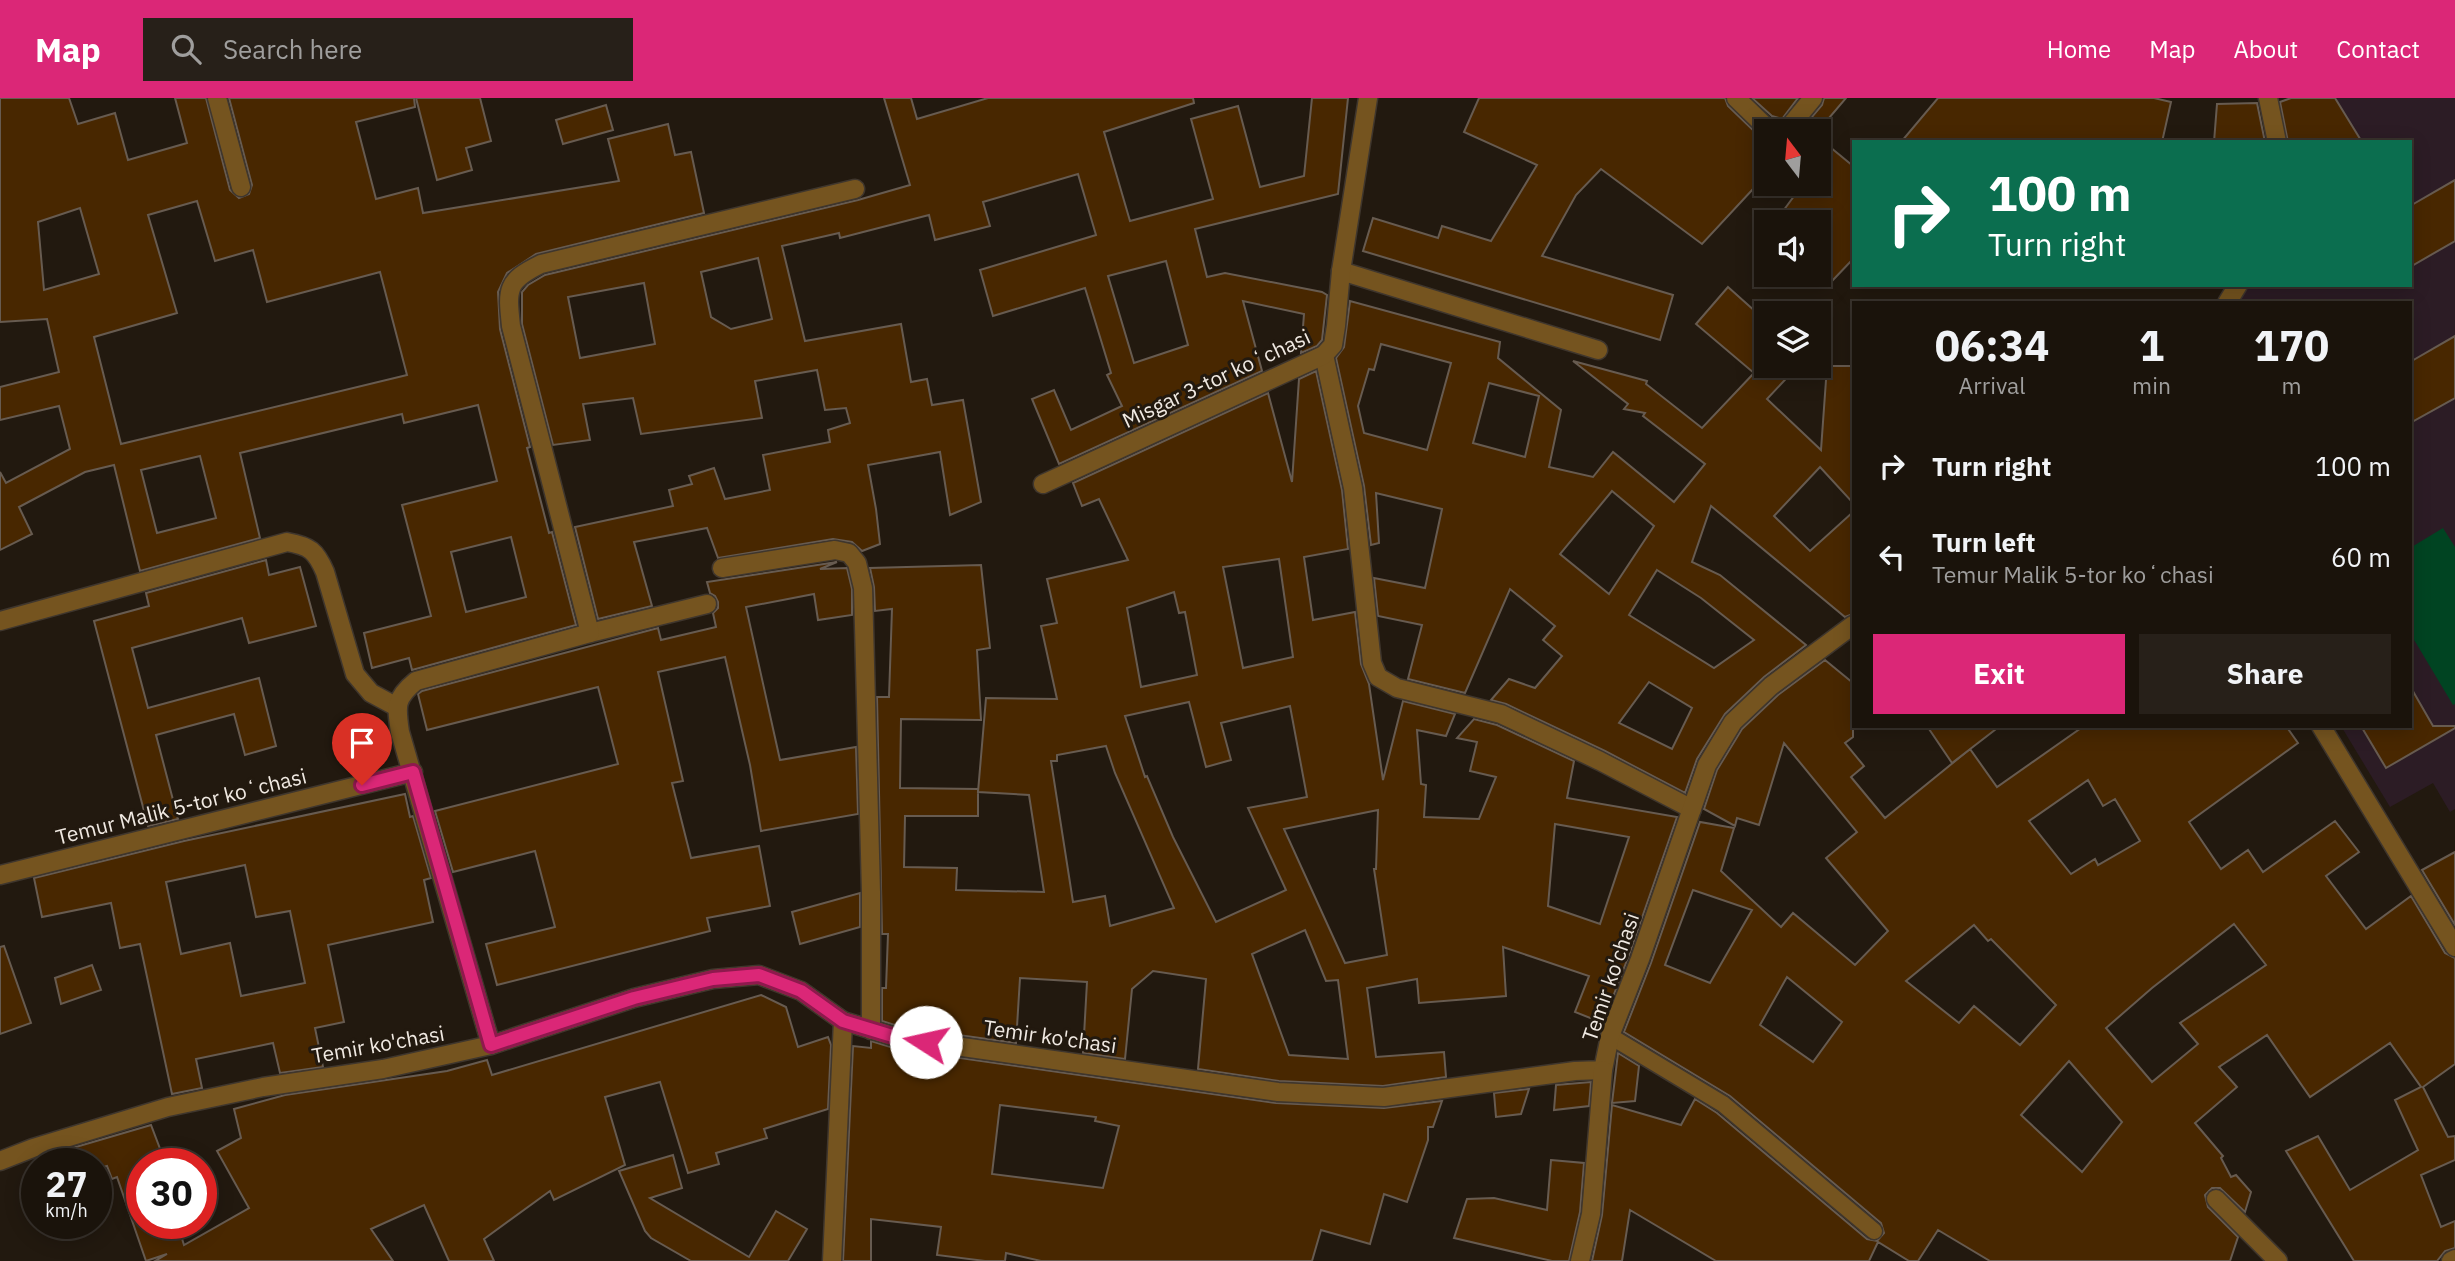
<!DOCTYPE html>
<html lang="en">
<head>
<meta charset="utf-8">
<style>
  :root { --surface:#1a130b; --page:#272019; --text:#f1f3f6; --muted:#9f9e9d; --line:#38322c; --accent:#db2777 }
  body { margin:0; font-family:"IBM Plex Sans",sans-serif; background:var(--page); color:var(--text); height:100vh; display:flex; flex-direction:column; font-size:26px; white-space:nowrap }
  * { box-sizing:border-box; margin:0 }
  p { font-size:23px; color:var(--muted) }
  .icon { flex:none; width:38px; height:38px; fill:none; stroke:currentColor; stroke-width:2; stroke-linecap:round; stroke-linejoin:round }
  .map { position:relative; flex:1; overflow:hidden }
  .drawer { position:absolute; left:1852px; top:203px; width:560px; height:427px; display:flex; flex-direction:column; background:var(--surface); border-radius:0px; box-shadow:0 4px 18px #0003,0 0 0 2px var(--line) }
  .drawer>* { flex:none }
  .banner { position:absolute; left:1852px; top:42px; width:560px; height:147px; border-radius:0px; box-shadow:0 4px 18px #0003,0 0 0 2px var(--line); background:#0b6e4f; color:#fff; overflow:hidden }
  .needle { width:46px; rotate:344deg }
  .controls { position:absolute; left:1754px; top:21px; display:grid; gap:14px }
  .controls a { display:grid; place-items:center; width:77px; height:77px; border-radius:0px; background:var(--surface); box-shadow:0 4px 18px #0003,0 0 0 2px var(--line); font-size:35px }
  .speed { position:absolute; left:21px; top:1050px; display:flex; gap:14px; font-size:35px; font-weight:700; text-align:center }
  .speed>* { display:grid; place-content:center; width:91px; height:91px; border-radius:50%; background:var(--surface); box-shadow:0 4px 18px #0003,0 0 0 2px var(--line); line-height:1 }
  .speed small { font-size:18px; font-weight:400 }
  .speed .limit { border:10px solid #d22; background:#fff; color:#111 }
  .pin { position:absolute; display:grid; place-items:center; width:60px; height:60px; color:#fff; margin:-72px -30px; border-radius:50% 50% 50% 0; rotate:-45deg; box-shadow:0 0 7px #0007 }
  .pin .icon { rotate:45deg }
  .me { position:absolute; width:77px; margin:-38px; rotate:280deg; stroke-linejoin:round; filter:drop-shadow(0 0 5px #0008) }
  .turn { display:flex; align-items:center; gap:24px; height:147px; padding:0 21px; font-size:32px }
  .turn .icon { width:91px; height:91px; stroke-width:2.5 }
  .turn b { display:block; font-size:49px; line-height:60px }
  .eta { display:flex; justify-content:space-evenly; align-items:center; height:119px; text-align:center }
  .eta b { font-size:42px; font-weight:700; line-height:49px }
  .cta { display:flex; gap:14px; margin-top:auto; padding:14px 21px }
  .cta a { flex:1; height:80px; border-radius:0px; background:var(--accent); color:#fff; font-size:28px; font-weight:700; line-height:80px; text-align:center }
  .cta a+a { background:var(--page); color:var(--text) }
  ul { padding:0; list-style:none }
  li { display:flex; align-items:center; gap:21px; height:91px; padding:0 21px }
  li div { flex:1 }
  li b { display:block; font-size:26px }
  li em { font-style:normal }
  header { display:flex; align-items:center; gap:42px; box-sizing:border-box; height:98px; padding:0 35px; background:var(--accent); color:#fff }
  header strong { font-size:33px }
  nav { display:flex; gap:38px; margin-inline-start:auto; font-size:24px }
  .search { width:490px; height:63px; background:var(--page); display:flex; align-items:center; gap:18px; box-sizing:border-box; padding:0 24px; border-radius:0px; color:var(--muted); font-size:26px }
  .map>svg:first-child { display:block }
</style>
</head>
<body>
<header>
<strong>Map</strong>
<div class="search"><svg class="icon" aria-label="search" viewBox="0 0 24 24"><circle cx="10" cy="10" r="6"/><path d="M15 15l6 6"/></svg>Search here</div>
<nav><a>Home</a><a>Map</a><a>About</a><a>Contact</a></nav>
</header>
<div class="map">
<svg width="2455" height="1163" viewBox="0 0 2455 1163">
  <rect width="100%" height="100%" fill="#22190f"/>
  <polygon fill="#2c1c25" points="2338,0 2455,0 2455,711 2450,714 2433,685 2390,709 2341,628 2410,628 2410,205 2237,205 2249,187 2410,187 2410,44 2362,44 2335,1"/>
  <polygon fill="#042" points="2443,430 2455,449 2455,606 2453,607 2410,535 2410,450"/>
  <g fill="#482700" stroke="#675b50" stroke-width="2" fill-rule="evenodd">
    <path d="M 0,0 L 69,0 L 78,26 L 115,15 L 128,62 L 187,45 L 175,0 L 206,0 L 230,92 L 239,100 L 249,96 L 252,87 L 229,0 L 414,0 L 415,9 L 356,24 L 376,101 L 418,90 L 423,115 L 619,83 L 608,41 L 668,26 L 675,57 L 691,54 L 704,115 L 536,156 L 507,175 L 498,194 L 500,231 L 530,349 L 527,350 L 549,435 L 552,434 L 576,527 L 412,572 L 409,560 L 372,570 L 364,535 L 431,518 L 402,407 L 497,383 L 478,307 L 404,325 L 402,316 L 240,355 L 260,440 L 140,473 L 114,367 L 85,374 L 19,409 L 32,436 L 0,452 L 0,374 L 6,385 L 70,351 L 59,308 L 0,322 L 0,289 L 59,274 L 47,221 L 0,224 ZM 197,103 L 215,163 L 253,152 L 267,204 L 380,174 L 407,277 L 121,346 L 94,239 L 177,215 L 148,117 ZM 80,110 L 99,176 L 44,192 L 38,124 ZM 200,358 L 216,420 L 157,435 L 141,372 ZM 511,439 L 526,499 L 466,514 L 451,454 Z"/>
    <polygon points="416,0 480,0 491,43 466,50 472,72 437,82"/>
    <path d="M 884,0 L 911,0 L 917,21 L 988,0 L 1193,0 L 1194,5 L 1104,34 L 1130,123 L 1213,101 L 1191,21 L 1238,8 L 1260,89 L 1304,78 L 1312,0 L 1348,0 L 1338,96 L 1195,131 L 1207,179 L 1225,175 L 1322,194 L 1327,197 L 1322,242 L 1317,248 L 1301,255 L 1304,216 L 1243,203 L 1262,273 L 1059,366 L 1032,301 L 1054,292 L 1071,332 L 1122,308 L 1107,277 L 1111,275 L 1085,190 L 993,218 L 980,172 L 1096,137 L 1078,76 L 983,104 L 990,128 L 935,142 L 929,117 L 840,140 L 839,135 L 782,148 L 805,243 L 901,226 L 911,284 L 927,281 L 932,307 L 963,302 L 981,404 L 950,417 L 940,354 L 868,367 L 876,411 L 880,446 L 862,453 L 852,444 L 833,441 L 718,460 L 707,430 L 634,444 L 652,508 L 598,521 L 575,429 L 673,408 L 669,392 L 692,386 L 689,378 L 714,370 L 725,401 L 770,392 L 763,357 L 830,344 L 828,332 L 850,325 L 846,310 L 825,312 L 817,272 L 755,283 L 762,320 L 641,336 L 633,300 L 583,306 L 590,342 L 553,347 L 522,226 L 522,194 L 528,187 L 545,177 L 858,102 L 910,87 ZM 758,160 L 772,221 L 731,231 L 711,219 L 701,174 ZM 1166,163 L 1188,247 L 1134,265 L 1108,178 ZM 644,185 L 655,246 L 580,260 L 568,199 Z"/>
    <polygon points="1479,0 1725,0 1728,8 1758,37 1766,41 1766,77 1702,146 1601,71 1576,97 1542,158 1673,197 1660,242 1363,153 1373,120 1438,140 1442,128 1491,143 1537,67 1464,34"/>
    <polygon points="1752,0 1798,0 1782,21 1772,18"/>
    <polygon points="1824,0 1846,0 1818,33 1809,29 1806,33 1800,33 1822,7"/>
    <polygon points="1938,0 2154,0 2171,4 2162,44 1901,44"/>
    <polygon points="2291,0 2335,0 2362,44 2288,44 2280,4"/>
    <polygon points="2257,5 2265,44 2214,44 2217,6"/>
    <polygon points="606,7 613,32 563,46 556,22"/>
    <polygon points="1830,49 1853,68 1853,161 1832,183 1818,169 1818,124 1775,124 1803,86 1818,86 1818,65"/>
    <polygon points="2455,82 2455,143 2410,169 2410,108"/>
    <path d="M 1728,189 L 1766,223 L 1766,268 L 1798,268 L 1767,301 L 1821,352 L 1827,268 L 1853,268 L 1853,405 L 1820,369 L 1774,418 L 1810,453 L 1853,414 L 1853,516 L 1845,519 L 1711,408 L 1692,464 L 1720,477 L 1806,547 L 1764,579 L 1725,616 L 1697,661 L 1685,695 L 1605,653 L 1506,606 L 1491,602 L 1509,581 L 1535,590 L 1562,558 L 1543,542 L 1555,528 L 1510,491 L 1465,595 L 1408,581 L 1422,527 L 1378,518 L 1374,480 L 1425,490 L 1442,411 L 1376,395 L 1379,445 L 1371,447 L 1364,388 L 1336,260 L 1344,249 L 1350,203 L 1500,244 L 1498,260 L 1561,312 L 1549,369 L 1593,379 L 1613,354 L 1674,404 L 1705,366 L 1643,318 L 1645,315 L 1624,311 L 1628,306 L 1573,263 L 1647,283 L 1646,286 L 1702,330 L 1754,275 L 1696,226 ZM 1381,246 L 1451,265 L 1427,352 L 1364,335 L 1358,308 L 1369,271 L 1374,272 ZM 1489,285 L 1539,298 L 1525,359 L 1473,345 ZM 1612,393 L 1654,428 L 1609,496 L 1560,456 ZM 1657,472 L 1701,500 L 1754,542 L 1714,570 L 1629,517 ZM 1649,584 L 1692,610 L 1672,651 L 1619,625 Z"/>
    <polygon points="2455,238 2455,300 2410,325 2410,264"/>
    <path d="M 1316,273 L 1342,392 L 1348,451 L 1304,459 L 1313,522 L 1355,514 L 1361,566 L 1369,586 L 1383,682 L 1403,603 L 1455,616 L 1446,638 L 1417,632 L 1421,686 L 1426,687 L 1424,719 L 1479,721 L 1496,679 L 1470,673 L 1477,644 L 1457,640 L 1474,621 L 1497,627 L 1574,663 L 1567,700 L 1677,719 L 1629,857 L 1603,925 L 1575,914 L 1589,878 L 1503,849 L 1506,898 L 1419,905 L 1417,881 L 1367,890 L 1376,959 L 1444,954 L 1446,979 L 1383,988 L 1279,983 L 1198,971 L 1206,881 L 1153,873 L 1132,891 L 1125,961 L 1083,955 L 1087,884 L 1020,880 L 1016,945 L 901,929 L 882,923 L 882,890 L 886,890 L 888,836 L 882,836 L 877,599 L 889,599 L 892,511 L 875,513 L 874,489 L 870,470 L 981,467 L 990,550 L 977,552 L 981,622 L 901,621 L 900,690 L 978,691 L 978,718 L 905,718 L 904,769 L 957,770 L 956,792 L 1044,794 L 1029,697 L 978,694 L 986,600 L 1057,601 L 1041,528 L 1057,525 L 1047,481 L 1128,462 L 1099,401 L 1082,408 L 1073,385 L 1268,295 L 1292,384 L 1299,281 ZM 1279,461 L 1293,559 L 1243,570 L 1223,469 ZM 1174,494 L 1179,515 L 1185,514 L 1197,577 L 1141,589 L 1127,510 ZM 1189,604 L 1206,669 L 1231,662 L 1221,625 L 1290,608 L 1307,699 L 1248,710 L 1286,792 L 1216,824 L 1173,739 L 1147,678 L 1145,679 L 1125,618 ZM 1106,648 L 1115,675 L 1174,810 L 1110,828 L 1105,798 L 1073,804 L 1051,663 L 1057,663 L 1057,657 ZM 1378,712 L 1376,771 L 1374,771 L 1387,857 L 1345,865 L 1284,731 ZM 1555,726 L 1629,739 L 1600,826 L 1548,808 ZM 1305,832 L 1326,883 L 1338,882 L 1348,961 L 1289,957 L 1252,856 Z"/>
    <polygon points="266,462 269,477 300,469 316,528 249,545 242,520 132,550 148,610 259,580 276,648 245,657 234,616 156,637 178,721 148,728 94,523 149,508 146,495"/>
    <polygon points="837,464 820,471 847,470 852,491 852,517 818,522 814,496 746,509 780,662 856,649 858,716 761,733 750,667 725,559 658,574 683,683 672,685 691,760 759,748 770,808 707,820 710,833 497,887 486,846 555,829 535,753 453,774 435,713 618,666 598,589 427,632 418,596 422,593 658,530 661,542 716,529 713,515 718,510 718,504 715,498 710,495 707,484"/>
    <path d="M 1825,562 L 1853,585 L 1853,639 L 1845,645 L 1864,668 L 1851,679 L 1885,720 L 1970,651 L 1997,689 L 2084,628 L 2286,628 L 2298,645 L 2189,724 L 2221,771 L 2248,752 L 2263,774 L 2335,723 L 2359,754 L 2326,778 L 2366,831 L 2411,798 L 2445,855 L 2455,860 L 2455,966 L 2423,989 L 2448,1039 L 2455,1038 L 2455,1062 L 2421,1077 L 2441,1129 L 2455,1123 L 2455,1150 L 2445,1153 L 2437,1163 L 2354,1163 L 2286,1053 L 2318,1038 L 2350,1092 L 2418,1052 L 2395,1002 L 2421,989 L 2390,945 L 2310,999 L 2267,937 L 2219,969 L 2237,989 L 2195,1025 L 2223,1058 L 2221,1060 L 2231,1079 L 2236,1077 L 2251,1094 L 2245,1114 L 2220,1090 L 2212,1090 L 2205,1097 L 2208,1109 L 2238,1139 L 2230,1163 L 1990,1163 L 1938,1132 L 1918,1163 L 1909,1163 L 1878,1144 L 1869,1163 L 1716,1163 L 1630,1112 L 1622,1163 L 1592,1163 L 1602,1117 L 1612,1007 L 1681,1027 L 1695,1001 L 1717,1015 L 1867,1141 L 1877,1143 L 1884,1135 L 1881,1125 L 1730,998 L 1624,934 L 1651,865 L 1700,724 L 1734,730 L 1721,773 L 1781,829 L 1793,815 L 1855,867 L 1888,833 L 1826,760 L 1857,734 L 1784,645 L 1759,727 L 1737,720 L 1735,728 L 1704,711 L 1717,672 L 1742,631 L 1778,597 ZM 2088,682 L 2103,708 L 2115,701 L 2140,743 L 2098,767 L 2095,761 L 2071,776 L 2029,723 ZM 1693,792 L 1752,812 L 1710,885 L 1665,867 ZM 2234,826 L 2266,867 L 2180,925 L 2198,946 L 2152,984 L 2106,930 L 2152,890 ZM 1974,827 L 1988,843 L 1991,841 L 2056,907 L 2020,947 L 1974,908 L 1959,925 L 1906,883 ZM 1787,879 L 1842,924 L 1813,964 L 1760,927 ZM 2069,963 L 2122,1024 L 2082,1074 L 2021,1017 Z"/>
    <polygon points="2410,588 2433,628 2455,628 2455,630 2386,670 2361,628 2410,628"/>
    <polygon points="1927,628 2000,628 1952,665"/>
    <path d="M 405,696 L 410,719 L 413,718 L 431,780 L 424,782 L 433,824 L 328,847 L 344,924 L 315,930 L 323,969 L 280,975 L 273,945 L 196,961 L 202,990 L 172,996 L 140,846 L 120,850 L 111,805 L 42,819 L 34,780 L 184,743 ZM 245,767 L 256,819 L 290,813 L 305,885 L 241,898 L 230,845 L 181,856 L 166,784 Z"/>
    <polygon points="2455,754 2455,827 2422,772"/>
    <polygon points="860,795 860,829 800,846 792,814"/>
    <polygon points="4,848 31,925 0,936 0,849"/>
    <polygon points="92,867 101,892 61,906 55,880"/>
    <polygon points="761,897 786,909 798,949 828,939 831,947 828,1011 764,1031 767,1040 716,1055 719,1066 688,1075 660,984 605,999 625,1067 554,1102 550,1093 484,1141 494,1163 449,1163 424,1107 371,1131 393,1163 155,1163 167,1156 146,1163 117,1079 112,1081 107,1068 96,1071 96,1066 46,1066 45,1058 151,1027 162,1056 154,1059 157,1066 142,1066 142,1125 177,1125 184,1147 249,1110 217,1053 241,1040 234,1011 285,997 447,973 487,962 492,977"/>
    <path d="M 871,943 L 897,951 L 1276,1005 L 1384,1010 L 1442,1003 L 1433,1029 L 1428,1029 L 1428,1042 L 1407,1104 L 1384,1096 L 1370,1146 L 1321,1132 L 1312,1163 L 1041,1163 L 1006,1155 L 1005,1163 L 985,1163 L 937,1157 L 941,1129 L 871,1121 L 871,1163 L 843,1163 L 853,948 L 871,950 ZM 1000,1007 L 1096,1019 L 1095,1023 L 1119,1028 L 1103,1090 L 992,1076 Z"/>
    <polygon points="1618,955 1639,968 1635,1003 1612,1005"/>
    <polygon points="1591,984 1589,1008 1554,1012 1556,987"/>
    <polygon points="1529,991 1521,1016 1496,1019 1494,995"/>
    <polygon points="673,1057 682,1090 650,1100 749,1159 776,1113 807,1131 788,1163 691,1163 651,1140 645,1133 619,1073"/>
    <polygon points="1551,1062 1584,1065 1580,1114 1569,1163 1552,1163 1454,1140 1467,1101 1494,1100 1547,1112"/>
  </g>
  <g fill="none" stroke-linecap="round" stroke-linejoin="round">
    <g stroke="#3f362d" stroke-width="19">
      <polyline id="lane" points="1610,938 1723,1006 1874,1133"/>
    </g>
    <g stroke="#3f362d" stroke-width="21">
      <g id="street">
        <polyline points="217,0 241,89"/>
        <polyline points="1736,0 1766,29 1786,33 1813,0"/>
        <polyline points="2268,0 2277,44"/>
        <polyline points="1341,173 1598,252"/>
        <polyline points="2227,205 2238,187"/>
        <polyline points="1324,257 1353,390 1372,565 1378,579 1397,590 1501,616 1600,663 1692,711"/>
        <polyline points="1043,386 1324,257 1333,247 1336,228 1341,173 1368,0"/>
        <polyline points="722,470 835,452 849,455 857,465 863,490 871,794 871,932"/>
        <path d="M 0,523 L 287,444 C 310,448 316,453 325,474 L 355,576 L 371,595 L 397,609"/>
        <polyline points="590,535 707,506"/>
        <polyline points="2321,628 2455,849"/>
        <polyline points="0,777 413,674"/>
        <path d="M 491,947 L 400,634 C 396,608 395,600 416,583 L 590,535 L 511,228 C 507,191 506,183 541,166 L 855,91"/>
        <polyline points="0,1063 33,1050 168,1009 263,989 383,971 491,947 634,900 713,881 759,877 801,893 843,923 899,940 1278,994 1384,999 1575,973 1603,972 1610,938 1640,861 1707,667 1733,624 1771,588 1853,527"/>
        <polyline points="2216,1101 2278,1163"/>
        <polyline points="832,1163 843,923"/>
        <polyline points="1580,1163 1591,1116 1603,972"/>
        <polyline points="2451,1163 2455,1161"/>
      </g>
    </g>
    <use href="#lane" stroke="#75541f" stroke-width="16"/>
    <use href="#street" stroke="#75541f" stroke-width="18"/>
  </g>
  <g fill="none" stroke-linecap="round" stroke-linejoin="round">
    <g stroke="#8e194d" stroke-width="18">
      <polyline id="route" points="362,687 413,674 491,947 634,900 713,881 759,877 801,893 843,923 899,940 926,944"/>
    </g>
    <use href="#route" stroke="#db2777" stroke-width="12"/>
  </g>
  <g text-anchor="middle" dominant-baseline="central" stroke-width="6" stroke-linejoin="round" paint-order="stroke">
    <g font-size="21" fill="#f0e9e2" stroke="#22190f">
      <text transform="translate(1216 280) rotate(-25)">Misgar 3-tor koʻchasi</text>
      <text transform="translate(181 708) rotate(-14)">Temur Malik 5-tor koʻchasi</text>
      <text transform="translate(1610 879) rotate(-71)">Temir ko'chasi</text>
      <text transform="translate(1050 938) rotate(8)">Temir ko'chasi</text>
      <text transform="translate(378 946) rotate(-10)">Temir ko'chasi</text>
    </g>
  </g>
</svg>
<div class="controls">
<a><svg class="needle" viewBox="-14 -14 28 28"><path d="M0-13l5 13h-10z" fill="#e53935"/><path d="M0 13l5-13h-10z" fill="#9f9e9d"/></svg></a>
<a><svg class="icon" aria-label="sound" viewBox="0 0 24 24"><path d="M4 9h4l5-4v14l-5-4H4zM17 9q2 3 0 6"/></svg></a>
<a><svg class="icon" aria-label="layers" viewBox="0 0 24 24"><path d="M12 4l9 5-9 5-9-5zM3 14l9 5 9-5"/></svg></a>
</div>
<div class="speed"><div>27<small>km/h</small></div><div class="limit">30</div></div>
<div class="pin" style="left:362px;top:687px;background:#d93025"><svg class="icon" aria-label="arrive" viewBox="0 0 24 24"><path d="M6 21V4h12l-3 4 3 4H6"/></svg></div>
<svg class="me" style="left:926px;top:944px" viewBox="-20 -20 40 40"><circle r="19" fill="#fff"/><path d="M0-13L10 11 0 6-10 11z" fill="#db2777"/></svg>
<div class="banner">
<div class="turn"><svg class="icon" aria-label="right" viewBox="0 0 24 24"><path d="M7 20v-9h11M14 6l5 5-5 5"/></svg><div><b>100 m</b>Turn right</div></div>
</div>
<section class="drawer">
<div class="eta">
<div><b>06:34</b><p>Arrival</p></div>
<div><b>1</b><p>min</p></div>
<div><b>170</b><p>m</p></div>
</div>
<ul>
<li><svg class="icon" aria-label="right" viewBox="0 0 24 24"><path d="M7 20v-9h11M14 6l5 5-5 5"/></svg><div><b>Turn right</b></div><em>100 m</em></li>
<li><svg class="icon" aria-label="left" viewBox="0 0 24 24"><path d="M17 20v-9H6M10 6l-5 5 5 5"/></svg><div><b>Turn left</b><p>Temur Malik 5-tor koʻchasi</p></div><em>60 m</em></li>
</ul>
<div class="cta"><a>Exit</a><a>Share</a></div>
</section>
</div>
</body>
</html>
